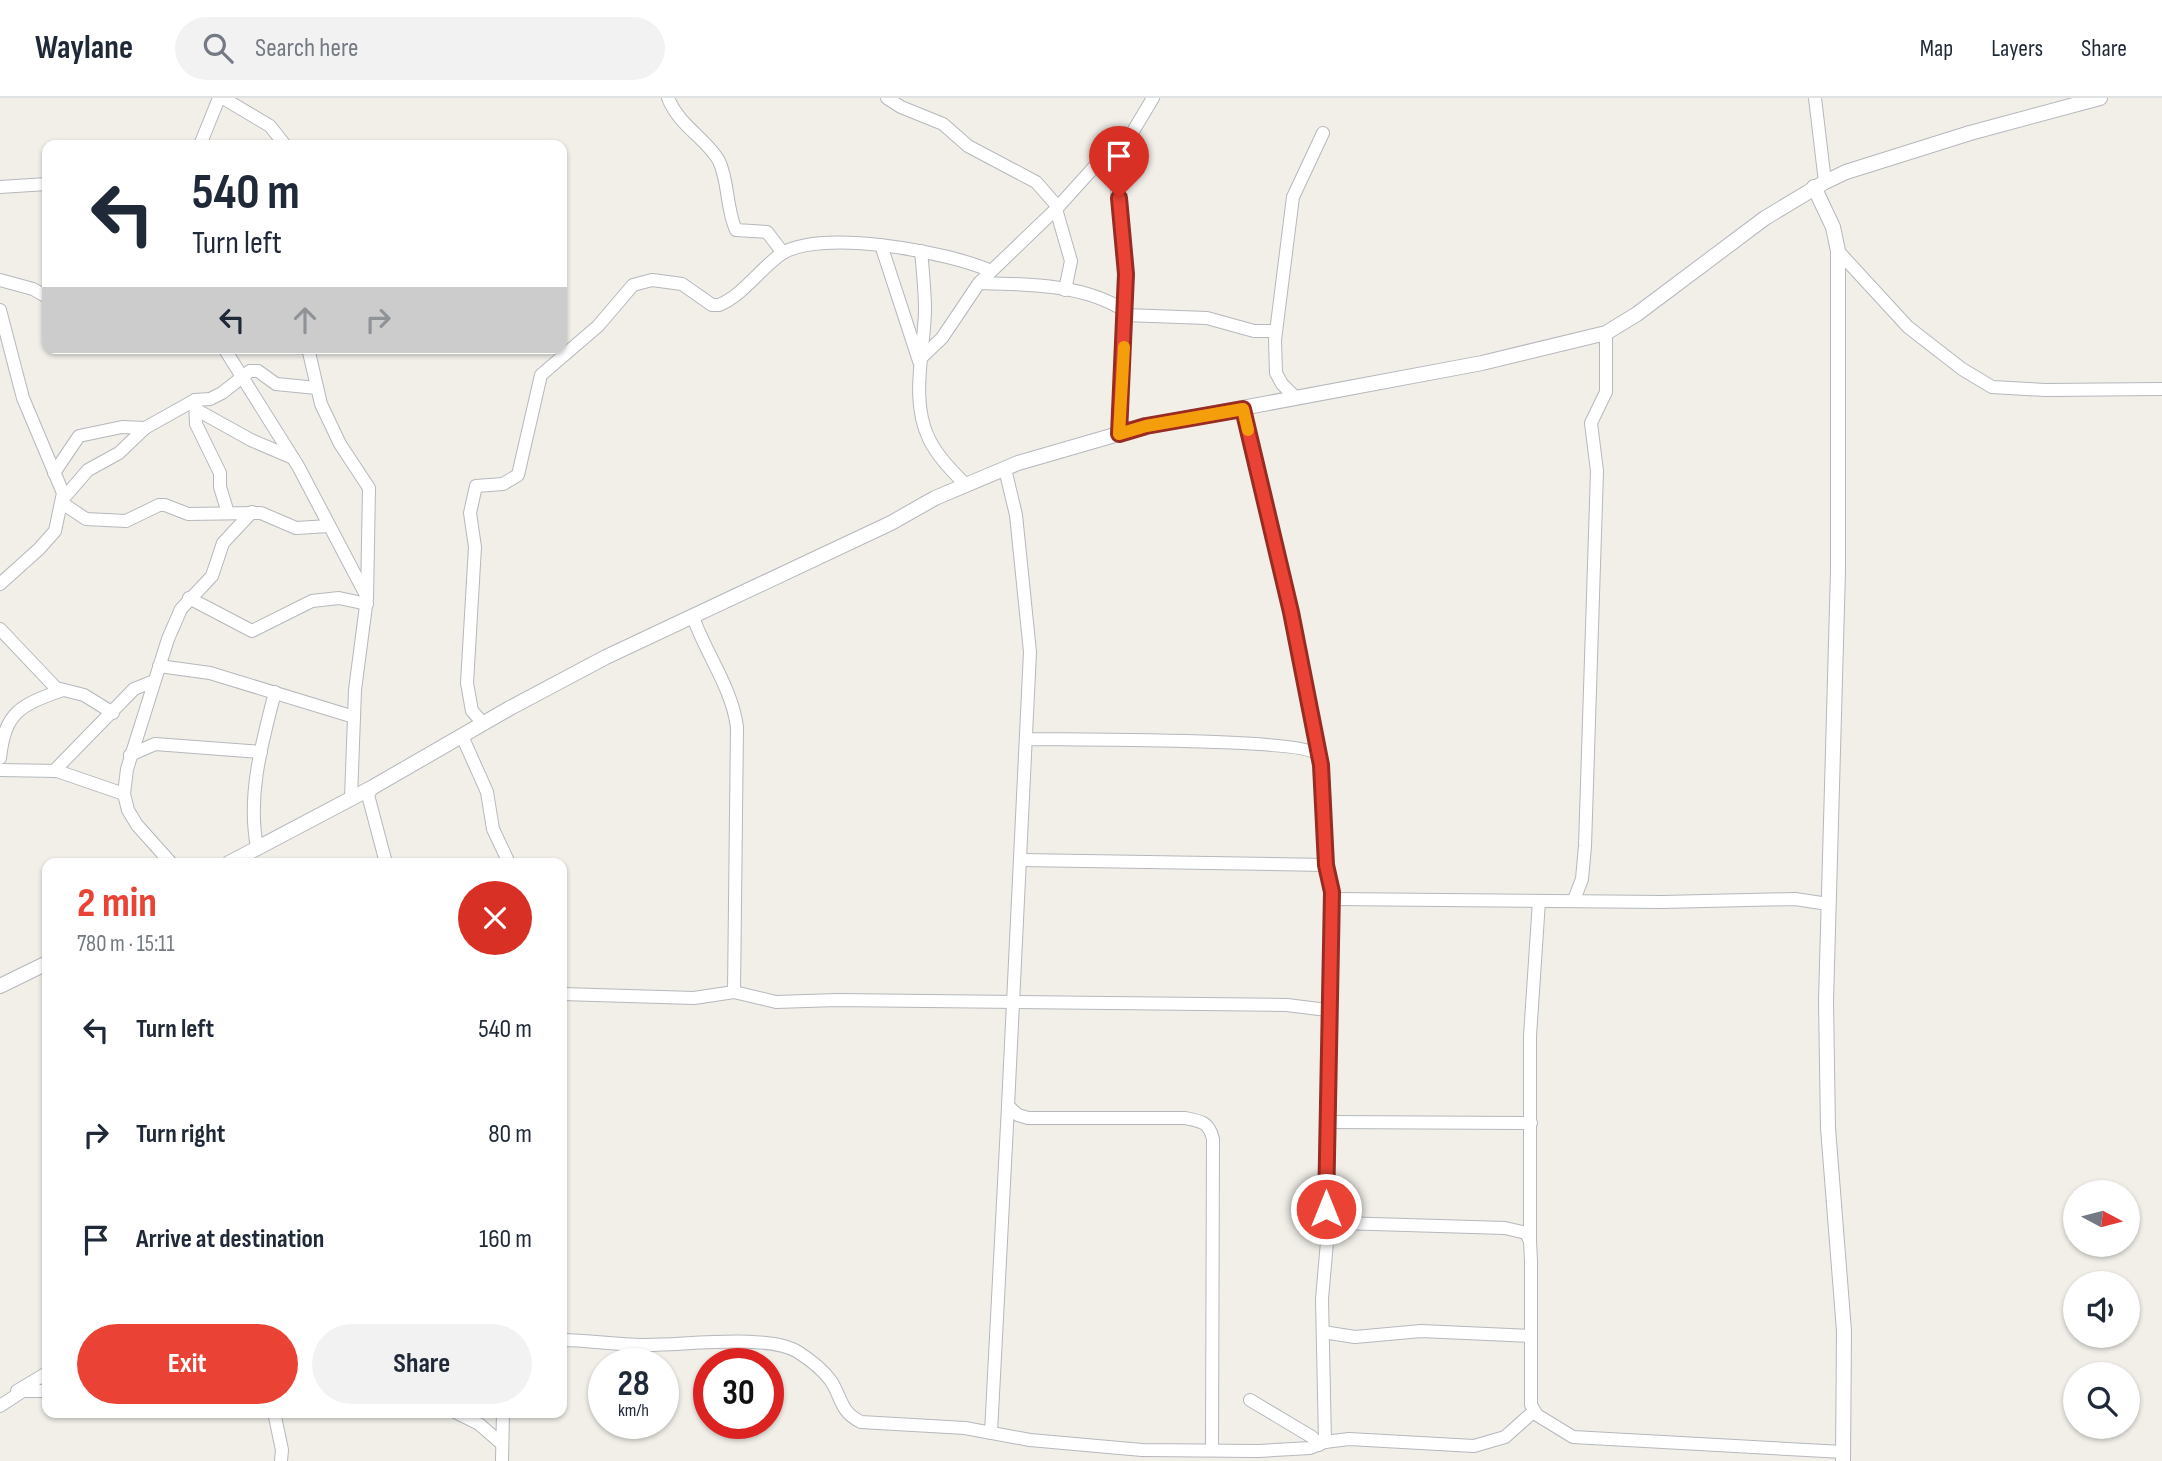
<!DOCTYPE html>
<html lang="en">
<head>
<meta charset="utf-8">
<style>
  :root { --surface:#fff; --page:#f2f2f3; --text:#1f2937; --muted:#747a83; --line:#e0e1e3; --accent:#ea4335 }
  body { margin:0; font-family:"Sofia Sans Condensed",sans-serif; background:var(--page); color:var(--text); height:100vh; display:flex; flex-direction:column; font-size:26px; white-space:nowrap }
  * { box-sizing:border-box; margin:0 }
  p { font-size:23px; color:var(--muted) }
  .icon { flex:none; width:38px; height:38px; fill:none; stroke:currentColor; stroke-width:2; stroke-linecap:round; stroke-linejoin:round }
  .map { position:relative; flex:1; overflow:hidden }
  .drawer { position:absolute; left:42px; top:760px; width:525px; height:560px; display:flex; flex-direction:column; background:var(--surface); border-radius:14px; box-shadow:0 2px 5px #0004 }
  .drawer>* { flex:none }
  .top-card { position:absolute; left:42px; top:42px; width:525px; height:214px; border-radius:14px; box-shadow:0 2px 5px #0004; background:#fff; color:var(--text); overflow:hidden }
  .needle { width:46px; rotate:97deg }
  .controls { position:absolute; left:2063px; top:1082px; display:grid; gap:14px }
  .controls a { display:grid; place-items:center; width:77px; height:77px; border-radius:50%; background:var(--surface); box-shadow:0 2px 5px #0004; font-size:35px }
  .speed { position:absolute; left:588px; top:1250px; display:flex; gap:14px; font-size:35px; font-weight:700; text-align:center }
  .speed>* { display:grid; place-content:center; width:91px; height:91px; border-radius:50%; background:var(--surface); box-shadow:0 2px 5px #0004; line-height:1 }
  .speed small { font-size:18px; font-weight:400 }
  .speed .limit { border:10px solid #d22; background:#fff; color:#111 }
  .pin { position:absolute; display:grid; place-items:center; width:60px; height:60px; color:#fff; margin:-72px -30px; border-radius:50% 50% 50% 0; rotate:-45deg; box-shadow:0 0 7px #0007 }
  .pin .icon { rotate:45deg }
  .me { position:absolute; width:77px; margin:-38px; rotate:0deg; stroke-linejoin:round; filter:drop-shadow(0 0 5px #0008) }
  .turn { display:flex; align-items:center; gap:24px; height:147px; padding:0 35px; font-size:32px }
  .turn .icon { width:91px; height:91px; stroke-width:2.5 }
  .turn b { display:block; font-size:49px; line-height:60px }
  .lanes { display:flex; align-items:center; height:66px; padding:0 35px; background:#0003; justify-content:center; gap:35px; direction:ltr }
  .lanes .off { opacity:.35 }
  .round { display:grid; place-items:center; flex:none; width:74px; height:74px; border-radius:37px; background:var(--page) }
  .head { display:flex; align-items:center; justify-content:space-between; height:119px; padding:0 35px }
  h1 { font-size:42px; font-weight:700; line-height:52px; color:var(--accent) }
  .button { display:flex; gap:14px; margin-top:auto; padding:14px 35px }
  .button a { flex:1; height:80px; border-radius:42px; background:var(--accent); color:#fff; font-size:28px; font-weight:700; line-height:80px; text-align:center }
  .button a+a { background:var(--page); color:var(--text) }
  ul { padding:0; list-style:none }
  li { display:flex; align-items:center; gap:21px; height:105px; padding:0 35px }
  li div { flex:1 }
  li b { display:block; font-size:26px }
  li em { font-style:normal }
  header { display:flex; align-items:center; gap:42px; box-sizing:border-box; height:98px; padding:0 35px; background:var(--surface); border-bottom:2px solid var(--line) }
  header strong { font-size:33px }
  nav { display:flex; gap:38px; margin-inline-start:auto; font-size:24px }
  .search { width:490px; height:63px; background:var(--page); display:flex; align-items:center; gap:18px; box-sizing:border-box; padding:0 24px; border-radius:38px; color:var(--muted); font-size:26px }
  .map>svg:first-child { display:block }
</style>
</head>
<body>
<header>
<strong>Waylane</strong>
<div class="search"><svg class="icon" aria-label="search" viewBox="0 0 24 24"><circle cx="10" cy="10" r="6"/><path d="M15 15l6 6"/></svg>Search here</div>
<nav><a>Map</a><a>Layers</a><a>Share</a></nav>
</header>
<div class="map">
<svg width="2162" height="1363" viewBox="0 0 2162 1363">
  <rect width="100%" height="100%" fill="#f1efe8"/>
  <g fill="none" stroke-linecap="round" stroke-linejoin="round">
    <g stroke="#b5b8bc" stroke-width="14">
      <g id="minor">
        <polyline points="223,0 270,28 285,47"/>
        <path d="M 668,0 C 679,28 708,42 719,63 C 729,84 726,111 736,132 L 767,134 L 783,155"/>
        <polyline points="887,0 901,9 943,26 968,48 1036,84 1058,109"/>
        <polyline points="1815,0 1825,84"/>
        <polyline points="200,47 219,0"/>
        <polyline points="1113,53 1126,176 1119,336"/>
        <polyline points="0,89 47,86"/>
        <polyline points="1056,111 1071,163 1065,192"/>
        <polyline points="881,147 919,263"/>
        <path d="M 921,153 C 923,173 925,193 925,213 C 924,254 910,302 929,341 C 938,359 952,373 966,387"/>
        <polyline points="1838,153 1908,229 1962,271 1992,289 2045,292 2162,291"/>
        <polyline points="0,182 33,191 47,199"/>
        <path d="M 979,185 C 1026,186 1085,186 1125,213"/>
        <polyline points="0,212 23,300 63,395 55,433 39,451 0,486"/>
        <polyline points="1125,217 1207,220 1254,233 1276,233"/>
        <polyline points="224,250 298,368 367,499"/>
        <polyline points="308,250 321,306 340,346 369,390 367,500 355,592 351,700"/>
        <polyline points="920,261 942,240 979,185 1058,109 1095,68 1129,40 1153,0"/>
        <polyline points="1296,300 1282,286 1276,275 1275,242 1293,99 1323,35"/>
        <polyline points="195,302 196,326 220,375 220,389 228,415"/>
        <polyline points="1243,311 1291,514 1318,657"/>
        <polyline points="197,312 251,342 293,360"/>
        <path d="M 1005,371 L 1016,417 L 1030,554 L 1008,1008 L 1018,1017 L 1028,1020 L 1185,1020 C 1201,1023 1209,1024 1213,1041 L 1212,1351"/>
        <polyline points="54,375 79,338 122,329 145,330"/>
        <polyline points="62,402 88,372 119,355 145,330 195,302 210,301 222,295 250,273 258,273 276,286 317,290"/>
        <polyline points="62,405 86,421 126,423 159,407 165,407 188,416 261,415 296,430 329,428"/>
        <polyline points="189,500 252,533 312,503 339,500 367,506"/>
        <path d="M 693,519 C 706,556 732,590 737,629 L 734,894"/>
        <polyline points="0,531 56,590 84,597 113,615"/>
        <polyline points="159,568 210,575 354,619"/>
        <path d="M 483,625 L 472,613 L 467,585 L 475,449 L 470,415 L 476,388 L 503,386 L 518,377 L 541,277 L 598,228 L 633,187 L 652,182 L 682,186 L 712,207 L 719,207 C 743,197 760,171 781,156 C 821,130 949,154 991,173"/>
        <polyline points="462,638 487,694 493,731 509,765"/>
        <path d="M 1026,641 C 1062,642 1306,640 1317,657 C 1328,672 1323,745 1326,768 C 1327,777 1330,786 1332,794 L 1326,1054 L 1326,1111 L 1329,1121 L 1340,1125 L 1505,1130 L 1526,1135 L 1530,1143 L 1531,1163 L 1531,1307 L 1537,1317 L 1573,1339 L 1843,1354"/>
        <polyline points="130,657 155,646 261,654"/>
        <path d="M 0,660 C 5,614 20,607 63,592"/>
        <polyline points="0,672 57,673 124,696"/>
        <polyline points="54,673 134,591 154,583"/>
        <polyline points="373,689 368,697 386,765"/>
        <path d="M 257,749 C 247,697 262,645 275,594"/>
        <polyline points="1022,762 1326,767"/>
        <polyline points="171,765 137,727 128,712 124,696 127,671 168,541 181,511 212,478 223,445 252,414"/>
        <polyline points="1332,801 1662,804 1795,801 1828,806"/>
        <polyline points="1574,802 1582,781 1585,748 1597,373 1591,325 1606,294 1606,235"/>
        <polyline points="562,896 694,900 734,894 776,904 837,902 1287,907 1327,912"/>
        <polyline points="1326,1024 1531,1025"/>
        <polyline points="1530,1143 1530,938 1539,803"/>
        <polyline points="1323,1234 1355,1239 1421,1233 1530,1238"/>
        <path d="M 562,1242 C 589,1242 616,1247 643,1247 C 680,1248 768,1235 798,1254 C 809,1261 823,1272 831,1283 C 842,1300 840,1314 861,1324 L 965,1330 L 1030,1342 L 1142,1352 L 1259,1353 L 1310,1350 L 1325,1344 L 1349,1341 L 1474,1348 L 1505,1339 L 1533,1314"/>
        <polyline points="17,1293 47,1275"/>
        <polyline points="1250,1302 1312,1339 1319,1347"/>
        <polyline points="0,1308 23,1293 47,1293"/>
        <polyline points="274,1314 282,1352 281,1363"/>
        <polyline points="455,1314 479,1326 502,1346"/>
        <polyline points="991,1335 1008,1008"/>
        <polyline points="1325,1344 1322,1201 1329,1121"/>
        <polyline points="502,1363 503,1314"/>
      </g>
    </g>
    <g stroke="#b5b8bc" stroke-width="16">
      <g id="tertiary">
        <polyline points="1814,89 1833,129 1838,153 1838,473 1826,903 1828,1030 1844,1233 1843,1363"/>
        <polyline points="229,765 373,689 510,610 606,559 891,425 935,400 1018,365 1146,328 1482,265 1606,235 1637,216 1765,120 1825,84 1846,74 1970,35 2100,0"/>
        <polyline points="0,888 47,865"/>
      </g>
    </g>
    <use href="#minor" stroke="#fff" stroke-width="12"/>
    <use href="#tertiary" stroke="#fff" stroke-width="14"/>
  </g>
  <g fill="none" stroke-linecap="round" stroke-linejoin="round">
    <g stroke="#982c22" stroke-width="18">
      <polyline id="route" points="1119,100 1126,176 1119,336 1146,328 1243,311 1291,514 1321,667 1326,767 1332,794 1326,1111"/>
    </g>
    <use href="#route" stroke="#ea4335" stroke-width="12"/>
    <polyline stroke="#f59e0b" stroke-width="12" points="1124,249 1119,336 1146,328 1243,311 1248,332"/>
  </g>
</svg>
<div class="controls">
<a><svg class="needle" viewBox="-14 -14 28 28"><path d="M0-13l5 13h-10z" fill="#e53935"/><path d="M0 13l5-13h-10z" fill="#747a83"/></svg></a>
<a><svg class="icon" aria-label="sound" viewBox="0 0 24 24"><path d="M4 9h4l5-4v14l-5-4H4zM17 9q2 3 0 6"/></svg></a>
<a><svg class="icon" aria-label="search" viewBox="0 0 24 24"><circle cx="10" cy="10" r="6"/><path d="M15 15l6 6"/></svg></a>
</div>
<div class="speed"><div>28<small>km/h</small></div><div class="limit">30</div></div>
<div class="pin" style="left:1119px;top:100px;background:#d93025"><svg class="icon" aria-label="arrive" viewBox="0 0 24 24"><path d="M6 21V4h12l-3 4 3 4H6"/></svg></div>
<svg class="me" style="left:1326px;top:1111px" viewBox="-20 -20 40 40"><circle r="17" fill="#ea4335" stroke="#fff" stroke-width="3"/><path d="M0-11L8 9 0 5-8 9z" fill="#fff"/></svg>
<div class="top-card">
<div class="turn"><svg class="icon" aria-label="left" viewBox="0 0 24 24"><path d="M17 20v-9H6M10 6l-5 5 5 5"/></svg><div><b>540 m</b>Turn left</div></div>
<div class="lanes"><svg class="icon" aria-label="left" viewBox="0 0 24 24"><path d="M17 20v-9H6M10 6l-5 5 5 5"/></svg><svg class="icon off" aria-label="ahead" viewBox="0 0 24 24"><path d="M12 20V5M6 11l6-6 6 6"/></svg><svg class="icon off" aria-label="right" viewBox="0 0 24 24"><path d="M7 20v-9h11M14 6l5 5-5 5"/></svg></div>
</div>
<section class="drawer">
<div class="head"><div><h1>2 min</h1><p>780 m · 15:11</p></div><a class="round" style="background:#d93025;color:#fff"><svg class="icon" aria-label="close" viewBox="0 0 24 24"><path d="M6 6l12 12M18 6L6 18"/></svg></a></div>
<ul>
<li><svg class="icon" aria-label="left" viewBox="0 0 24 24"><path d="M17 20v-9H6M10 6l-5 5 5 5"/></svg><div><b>Turn left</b></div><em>540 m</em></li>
<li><svg class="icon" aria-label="right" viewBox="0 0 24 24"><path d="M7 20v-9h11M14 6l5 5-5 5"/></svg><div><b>Turn right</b></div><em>80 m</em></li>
<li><svg class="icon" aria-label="arrive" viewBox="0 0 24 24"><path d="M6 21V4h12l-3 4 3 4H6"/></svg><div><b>Arrive at destination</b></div><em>160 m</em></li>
</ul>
<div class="button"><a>Exit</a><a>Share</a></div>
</section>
</div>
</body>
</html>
